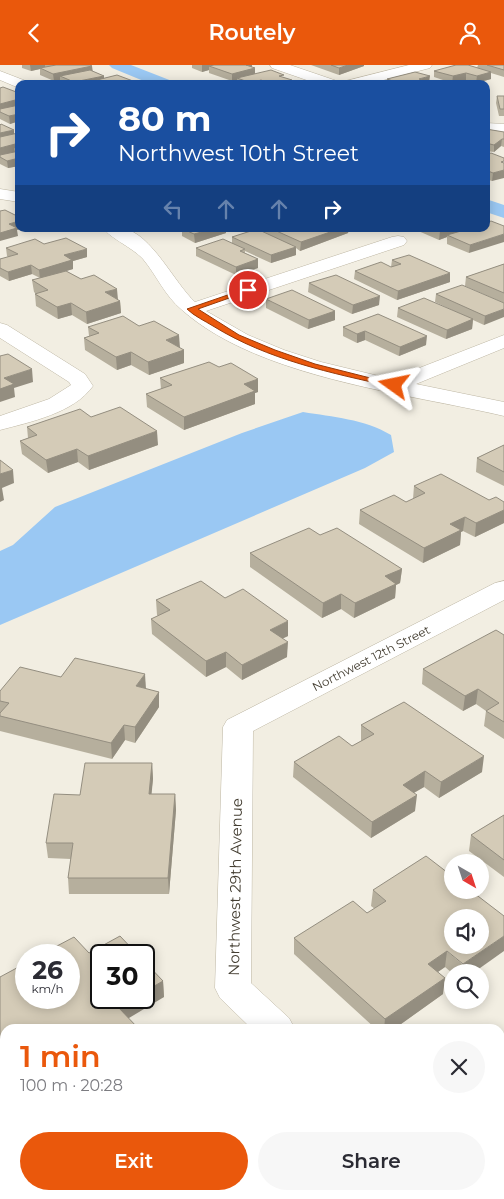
<!DOCTYPE html>
<html lang="en">
<head>
<meta charset="utf-8">
<style>
  :root { --surface:#fff; --page:#f7f7f7; --text:#2b2b33; --muted:#7c7c81; --accent:#ea580c }
  body { margin:0; font-family:Montserrat,sans-serif; background:var(--page); color:var(--text); height:100vh; display:flex; flex-direction:column; font-size:19px; white-space:nowrap }
  * { box-sizing:border-box; margin:0 }
  p { font-size:16px; color:var(--muted) }
  .icon { flex:none; width:28px; height:28px; fill:none; stroke:currentColor; stroke-width:2; stroke-linecap:round; stroke-linejoin:round }
  .map { position:relative; flex:1; overflow:hidden }
  .panel { position:absolute; left:0px; top:959px; width:505px; height:176px; display:flex; flex-direction:column; background:var(--surface); border-radius:15px 15px 0 0; box-shadow:0 2px 12px #0003 }
  .panel>* { flex:none }
  .top-card { position:absolute; left:15px; top:15px; width:475px; height:152px; border-radius:10px; box-shadow:0 2px 12px #0003; background:#1a4fa0; color:#fff; overflow:hidden }
  .needle { width:32px; rotate:141deg }
  .buttons { position:absolute; left:444px; top:789px; display:grid; gap:10px }
  .buttons a { display:grid; place-items:center; width:45px; height:45px; border-radius:50%; background:var(--surface); box-shadow:0 2px 12px #0003; font-size:25px }
  .speed { position:absolute; left:15px; top:879px; display:flex; gap:10px; font-size:25px; font-weight:700; text-align:center }
  .speed>* { display:grid; place-content:center; width:65px; height:65px; border-radius:50%; background:var(--surface); box-shadow:0 2px 12px #0003; line-height:1 }
  .speed small { font-size:12px; font-weight:400 }
  .speed .limit { border:2px solid #111; border-radius:8px; background:#fff; color:#111 }
  .pin { position:absolute; display:grid; place-items:center; width:42px; height:42px; color:#fff; margin:-21px; border:2px solid #fff; border-radius:50%; box-shadow:0 1px 5px #0007 }
  .me { position:absolute; width:55px; margin:-28px; rotate:282deg; stroke-linejoin:round; filter:drop-shadow(0 0 4px #0008) }
  .turn { display:flex; align-items:center; gap:18px; height:105px; padding:0 20px; font-size:22px }
  .turn .icon { width:65px; height:65px; stroke-width:2.5 }
  .turn b { display:block; font-size:35px; line-height:42px }
  .lanes { display:flex; align-items:center; height:48px; padding:0 20px; background:#0003; justify-content:center; gap:25px; direction:ltr }
  .lanes .off { opacity:.35 }
  .round { display:grid; place-items:center; flex:none; width:52px; height:52px; border-radius:26px; background:var(--page) }
  .headline { display:flex; align-items:center; justify-content:space-between; height:85px; padding:0 20px }
  h1 { font-size:30px; font-weight:600; line-height:38px; color:var(--accent) }
  .action { display:flex; gap:10px; margin-top:auto; padding:10px 20px }
  .action a { flex:1; height:58px; border-radius:30px; background:var(--accent); color:#fff; font-size:20px; font-weight:600; line-height:58px; text-align:center }
  .action a+a { background:var(--page); color:var(--text) }
  header { display:flex; justify-content:space-between; align-items:center; height:65px; padding:0 20px; background:var(--accent); color:#fff; font-size:22px; font-weight:600 }
  .map>svg:first-child { display:block }
</style>
</head>
<body>
<header><svg class="icon" aria-label="back" viewBox="0 0 24 24"><path d="M15 5l-7 7 7 7"/></svg>Routely<svg class="icon" aria-label="person" viewBox="0 0 24 24"><circle cx="12" cy="8" r="4"/><path d="M4 21q1-7 8-7t8 7"/></svg></header>
<div class="map">
<svg width="504" height="1134" viewBox="0 0 504 1134">
  <rect width="100%" height="100%" fill="#f2eee2"/>
  <path fill="#9ac8f3" d="M 303,347 C 333,352 364,354 391,370 L 394,387 L 365,403 L 0,560 L 0,486 L 13,480 L 55,442 L 242,368 Z"/>
  <g fill="none" stroke-linecap="round" stroke-linejoin="round">
    <g fill="#9ac8f3" fill-rule="evenodd">
      <polygon points="109,0 131,0 172,16 174,19 151,19 112,3"/>
      <polygon points="486,134 504,140 504,153 486,147"/>
    </g>
    <g stroke="#beb7a4" stroke-width="1">
      <g id="minor">
        <polygon points="270,0 290,0 337,16 339,19 318,19 272,3"/>
        <polygon points="409,0 432,0 430,3 368,19 344,19 346,16"/>
        <polygon points="0,6 26,16 28,19 19,19 19,23 0,15"/>
        <polygon points="486,58 504,59 504,67 486,66"/>
        <polygon points="0,124 19,127 19,137 0,134"/>
        <path d="M 104,164 C 110,164 118,163 124,164 C 151,168 175,219 195,237 L 392,172 L 398,171 L 404,172 L 407,176 L 404,180 L 206,246 L 248,270 L 284,285 L 321,297 L 391,314 L 504,270 L 504,283 L 416,319 L 504,337 L 504,351 C 406,328 259,313 182,245 C 165,231 157,211 143,194 C 133,183 110,173 104,164 Z"/>
        <path d="M 0,258 L 7,260 L 85,309 L 93,321 C 74,348 30,357 0,365 L 0,351 L 49,334 L 71,320 L 69,317 L 0,273 Z"/>
        <polygon points="504,516 504,535 253,666 251,918 289,953 295,964 252,964 220,933 215,923 223,662 227,655 495,518"/>
        <polygon points="427,1130 471,1130 473,1134 429,1134"/>
      </g>
    </g>
    <use href="#minor" fill="#fff" fill-rule="evenodd"/>
  </g>
  <g fill="#b6af9d">
    <polygon points="22,0 90,0 92,6 104,11 104,13 133,19 62,19 61,18 60,15 54,16 40,10 40,4 31,6 22,3"/>
    <polygon points="192,0 252,0 252,2 255,9 284,13 292,19 237,19 237,15 232,16 209,8 209,5 202,7 192,3"/>
    <polygon points="311,0 364,0 364,1 339,10"/>
    <polygon points="478,0 504,0 504,12 491,8 491,14 476,18 466,15 452,18 434,12 434,6 477,3"/>
    <polygon points="387,14 429,17 433,19 386,19"/>
    <polygon points="0,23 19,28 19,63 16,62 16,57 10,59 0,54"/>
    <polygon points="497,31 504,31 504,51 499,51 496,38"/>
    <polygon points="0,60 14,69 19,68 19,101 8,103 0,99"/>
    <polygon points="486,64 504,67 504,82 501,81 494,87 486,86"/>
    <polygon points="486,90 504,93 492,116 486,114"/>
    <polygon points="182,164 226,164 226,168 195,178 182,171"/>
    <polygon points="263,164 349,164 348,168 300,186 296,183 296,190 271,198 245,186 245,188 258,194 258,203 236,210 196,191 196,183 232,179 232,172 263,167"/>
    <polygon points="416,164 486,164 469,188 447,179 447,172 439,175 416,165"/>
    <polygon points="44,179 87,192 73,196 73,204 66,206 120,236 121,248 87,259 72,250 58,254 36,241 35,229 36,229 34,227 32,215 40,213 32,209 9,216 0,211 0,194 8,192 7,191 6,183"/>
    <polygon points="392,195 450,217 397,235 354,214 355,206 391,202"/>
    <polygon points="504,199 504,238 465,221 466,212"/>
    <polygon points="309,218 379,240 352,249 308,227"/>
    <polygon points="436,229 504,238 484,260 473,255 472,264 446,274 397,252 398,243 469,253 435,237"/>
    <polygon points="266,234 335,246 335,255 308,264 266,243"/>
    <polygon points="378,249 426,280 399,291 365,275 357,278 343,271 343,262"/>
    <polygon points="88,262 179,283 184,285 184,298 149,310 131,300 117,305 85,285 84,273 89,271"/>
    <polygon points="219,302 258,314 258,327 255,328 255,339 184,365 147,342 146,329 161,324 160,313"/>
    <polygon points="91,352 158,380 89,405 78,397 48,408 22,389 20,376 28,373 27,362"/>
    <polygon points="504,380 504,421 476,407 477,393"/>
    <polygon points="414,421 489,435 504,437 504,458 475,472 463,466 461,467 460,480 423,498 359,459 360,445 406,437 413,434"/>
    <polygon points="320,470 402,504 400,518 396,520 395,533 354,553 341,544 322,553 250,502 250,488"/>
    <polygon points="225,533 288,571 282,573 287,592 242,615 226,602 206,612 152,569 151,554 158,551 157,550 156,535"/>
    <polygon points="504,570 504,674 484,661 486,646 476,639 463,646 422,619 423,604"/>
    <polygon points="61,612 146,624 159,627 159,642 135,678 125,675 112,694 0,666 0,626"/>
    <polygon points="361,660 482,707 439,733 424,722 414,728 415,746 371,773 293,712 294,697 352,681 361,676"/>
    <polygon points="152,698 153,714 151,729 175,729 176,745 169,829 69,829 68,813 71,794 48,793 46,778 80,730"/>
    <polygon points="504,750 504,812 469,786 471,770"/>
    <polygon points="373,825 473,908 452,908 445,902 438,907 443,929 394,964 376,964 294,889 294,873 367,848 375,844 371,841"/>
    <polygon points="89,888 163,916 164,932 5,964 3,1029 0,1025 0,912"/>
    <polygon points="504,1055 504,1080 500,1076 501,1058"/>
    <polygon points="116,1130 321,1130 321,1134 120,1134"/>
  </g>
  <g fill="#948e80">
    <polygon points="30,0 45,0 45,3 40,3 40,4 31,6"/>
    <polygon points="202,0 231,0 209,1 209,5 202,7"/>
    <polygon points="247,0 252,0 252,4 255,3 255,10 237,13 237,15 232,16 232,9"/>
    <polygon points="348,0 364,0 364,1 339,10 339,3"/>
    <polygon points="92,1 93,8 60,11 60,15 54,16 53,9"/>
    <polygon points="491,7 491,14 476,18 477,11"/>
    <polygon points="466,8 466,15 452,18 453,11"/>
    <polygon points="104,11 104,18 98,19 74,19 74,17"/>
    <polygon points="430,11 429,18 419,14"/>
    <polygon points="261,15 261,19 251,19 251,18"/>
    <polygon points="292,15 292,19 278,19"/>
    <polygon points="133,16 133,19 122,19"/>
    <polygon points="19,34 19,42 0,46 0,39"/>
    <polygon points="19,49 19,56 15,54 16,57 10,59 9,51"/>
    <polygon points="14,65 14,72 0,76 0,68"/>
    <polygon points="502,74 501,81 494,87 494,80"/>
    <polygon points="19,78 19,86 14,83 15,87 0,91 0,83"/>
    <polygon points="19,93 19,101 8,103 7,96"/>
    <polygon points="504,105 504,113 492,116 493,108"/>
    <polygon points="19,156 19,164 21,164 17,165 18,171 0,176 0,168 9,159"/>
    <polygon points="213,164 226,164 226,168 195,178 194,169"/>
    <polygon points="339,164 349,164 348,168 300,186 301,177"/>
    <polygon points="447,164 471,164 447,170 447,172 439,175 440,166"/>
    <polygon points="504,169 504,177 469,188 470,180"/>
    <polygon points="296,182 296,190 271,198 271,190"/>
    <polygon points="87,184 87,192 73,196 73,204 40,214 39,205 64,190"/>
    <polygon points="258,194 258,203 236,210 236,202"/>
    <polygon points="31,200 32,209 9,216 8,207"/>
    <polygon points="450,208 450,217 397,235 398,226"/>
    <polygon points="117,224 118,235 105,227"/>
    <polygon points="380,231 379,240 352,249 353,240"/>
    <polygon points="120,236 121,248 87,259 86,247"/>
    <polygon points="71,238 72,250 58,254 57,242"/>
    <polygon points="504,244 504,252 484,260 485,251"/>
    <polygon points="335,246 335,255 308,264 309,255"/>
    <polygon points="473,254 472,264 446,274 447,265"/>
    <polygon points="365,266 365,275 357,278 357,269"/>
    <polygon points="179,270 180,283 166,275"/>
    <polygon points="427,271 426,280 399,291 400,282"/>
    <polygon points="184,285 184,298 149,310 148,297"/>
    <polygon points="131,287 131,300 117,305 116,292"/>
    <polygon points="32,304 33,317 14,323 15,332 0,337 0,324 4,313"/>
    <polygon points="258,314 258,327 255,328 255,339 184,365 184,352 244,319"/>
    <polygon points="157,366 158,380 89,405 88,391"/>
    <polygon points="77,384 78,397 48,408 46,395"/>
    <polygon points="13,405 14,418 2,423 4,435 0,437 0,409"/>
    <polygon points="504,445 504,458 475,472 476,458"/>
    <polygon points="465,452 463,466 461,467 460,480 423,498 424,483 450,459"/>
    <polygon points="402,504 400,518 396,520 395,533 354,553 355,538 385,511"/>
    <polygon points="341,529 341,544 322,553 323,538"/>
    <polygon points="288,556 288,571 270,580 270,565"/>
    <polygon points="288,577 287,592 242,615 242,600"/>
    <polygon points="226,587 226,602 206,612 206,596"/>
    <polygon points="145,609 146,624 136,621"/>
    <polygon points="478,624 476,639 463,646 465,631"/>
    <polygon points="159,627 159,642 135,678 135,662"/>
    <polygon points="124,660 125,675 112,694 111,678"/>
    <polygon points="484,691 482,707 439,733 441,717"/>
    <polygon points="152,698 153,714 150,745 149,729"/>
    <polygon points="425,706 424,722 401,735 403,720"/>
    <polygon points="175,729 176,745 169,829 168,813"/>
    <polygon points="417,730 415,746 371,773 372,757"/>
    <polygon points="504,871 504,886 473,908 462,908 463,899"/>
    <polygon points="447,886 445,902 426,915 428,899"/>
    <polygon points="445,913 443,929 394,964 384,964 385,954"/>
    <polygon points="163,916 164,932 119,959 118,942 134,932 144,932 144,927"/>
    <polygon points="5,1010 5,1028 3,1029 1,1013"/>
    <polygon points="318,1130 321,1130 321,1134 312,1134"/>
  </g>
  <g fill="#d4cbb7" stroke="#948e80" fill-rule="evenodd">
    <polygon points="56,0 90,0 92,1 53,9 40,3"/>
    <polygon points="214,0 247,0 246,0 255,3 232,9 209,1"/>
    <polygon points="331,0 348,0 339,3"/>
    <polygon points="456,0 468,0 491,7 477,11 466,8 453,11 434,6"/>
    <polygon points="487,0 504,0 504,5"/>
    <polygon points="90,5 104,11 74,17 60,11"/>
    <polygon points="271,5 284,10 279,11 292,15 278,19 271,19 261,15 251,18 237,13"/>
    <polygon points="415,7 430,11 419,14 433,19 401,19 387,14"/>
    <polygon points="117,10 133,16 122,19 81,19"/>
    <polygon points="3,22 19,28 19,34 0,39 0,23"/>
    <polygon points="497,31 504,31 504,44 500,44"/>
    <polygon points="19,40 19,49 9,51 0,47 0,44"/>
    <polygon points="1,59 14,65 0,68 0,60"/>
    <polygon points="486,64 504,67 504,74 502,74 494,80 486,78"/>
    <polygon points="18,68 19,78 0,83 0,72"/>
    <polygon points="19,86 19,93 7,96 0,92 0,90"/>
    <polygon points="491,88 504,93 504,96 501,97 504,98 504,105 493,108 486,105 486,90"/>
    <polygon points="5,145 19,152 19,156 9,159 17,163 0,168 0,146"/>
    <polygon points="491,156 504,161 504,169 470,180 447,170 468,164 486,164 486,158"/>
    <polygon points="183,164 213,164 194,169"/>
    <polygon points="257,164 296,182 271,190 232,172"/>
    <polygon points="272,164 339,164 301,177"/>
    <polygon points="433,164 447,164 440,166"/>
    <polygon points="66,173 87,184 64,190 72,195 39,205 31,200 8,207 0,203 0,194 18,189 6,183 35,174 44,179"/>
    <polygon points="223,174 245,184 240,186 258,194 236,202 196,183"/>
    <polygon points="409,190 450,208 398,226 355,206 381,197 391,202 401,199 392,195"/>
    <polygon points="504,199 504,228 466,212"/>
    <polygon points="66,206 81,214 94,210 117,224 105,227 120,236 86,247 71,238 57,242 35,229 48,225 32,215"/>
    <polygon points="336,210 380,231 353,240 309,218"/>
    <polygon points="462,220 504,238 504,244 485,251 436,229"/>
    <polygon points="292,225 335,246 309,255 266,234"/>
    <polygon points="424,233 473,254 447,265 398,243"/>
    <polygon points="378,249 427,271 400,282 365,266 357,269 343,262"/>
    <polygon points="123,251 139,261 154,256 179,270 166,275 184,285 148,297 131,287 116,292 84,273 99,268 88,262"/>
    <polygon points="8,289 32,304 4,313 14,319 0,324 0,291"/>
    <polygon points="209,297 219,302 231,298 258,314 244,319 255,326 184,352 146,329 172,320 160,313"/>
    <polygon points="120,342 157,366 88,391 77,384 46,395 20,376 37,370 27,362 80,344 91,352"/>
    <polygon points="504,380 504,407 477,393"/>
    <polygon points="0,395 13,405 0,409"/>
    <polygon points="441,409 489,435 496,432 504,437 504,445 476,458 465,452 450,459 461,465 424,483 360,445 394,430 406,437 425,428 414,421"/>
    <polygon points="309,463 320,470 337,463 402,504 385,511 396,519 355,538 341,529 323,538 250,488"/>
    <polygon points="201,516 225,533 243,524 288,556 270,565 288,577 242,600 226,587 206,596 151,554 170,545 156,535"/>
    <polygon points="496,565 504,570 504,657 486,646 499,638 478,624 465,631 423,604"/>
    <polygon points="75,593 145,609 136,621 159,627 135,662 124,660 111,678 0,651 0,648 9,638 0,636 0,626 20,602 61,612"/>
    <polygon points="404,637 484,691 441,717 425,706 403,720 417,730 372,757 294,697 339,671 352,681 374,669 361,660"/>
    <polygon points="85,698 152,698 149,729 175,729 168,813 68,813 73,778 46,778 54,729 80,730"/>
    <polygon points="504,750 504,795 471,770"/>
    <path d="M 426,791 L 452,811 L 452,825 L 470,825 L 504,851 L 504,871 L 463,899 L 447,886 L 428,899 L 445,913 L 385,954 L 294,873 L 353,836 L 367,848 L 386,836 L 373,825 ZM 452,852 L 480,852 L 480,880 L 452,880 Z"/>
    <polygon points="120,871 138,890 101,890 101,932 134,932 118,942 138,963 136,964 5,964 5,1010 1,1013 0,1012 0,912 26,898 26,932 69,932 69,890 40,890 74,872 89,888"/>
    <polygon points="144,896 163,916 144,927"/>
    <polygon points="504,1055 504,1061 501,1058"/>
    <polygon points="128,1130 318,1130 312,1134 132,1134"/>
  </g>
  <path fill="#ea580c" stroke="#983908" d="M 245,224 L 252,225 L 198,244 L 239,270 L 275,285 L 315,299 L 398,320 L 394,322 C 331,308 268,295 213,261 C 205,256 194,251 187,244 Z"/>
  <g text-anchor="middle" dominant-baseline="central" stroke-width="4" stroke-linejoin="round" paint-order="stroke">
    <g font-size="12" fill="#443e32" stroke="#fff">
      <text transform="translate(371 593) rotate(-27)">Northwest 12th Street</text>
    </g>
    <g font-size="15" fill="#443e32" stroke="#fff">
      <text transform="translate(235 822) rotate(-89)">Northwest 29th Avenue</text>
    </g>
  </g>
</svg>
<div class="buttons">
<a><svg class="needle" viewBox="-14 -14 28 28"><path d="M0-13l5 13h-10z" fill="#e53935"/><path d="M0 13l5-13h-10z" fill="#7c7c81"/></svg></a>
<a><svg class="icon" aria-label="sound" viewBox="0 0 24 24"><path d="M4 9h4l5-4v14l-5-4H4zM17 9q2 3 0 6"/></svg></a>
<a><svg class="icon" aria-label="search" viewBox="0 0 24 24"><circle cx="10" cy="10" r="6"/><path d="M15 15l6 6"/></svg></a>
</div>
<div class="speed"><div>26<small>km/h</small></div><div class="limit">30</div></div>
<div class="pin" style="left:248px;top:225px;background:#d93025"><svg class="icon" aria-label="arrive" viewBox="0 0 24 24"><path d="M6 21V4h12l-3 4 3 4H6"/></svg></div>
<svg class="me" style="left:394px;top:320px" viewBox="-20 -20 40 40"><path d="M0-17L14 15 0 8-14 15z" fill="#ea580c" stroke="#fff" stroke-width="4"/></svg>
<div class="top-card">
<div class="turn"><svg class="icon" aria-label="right" viewBox="0 0 24 24"><path d="M7 20v-9h11M14 6l5 5-5 5"/></svg><div><b>80 m</b>Northwest 10th Street</div></div>
<div class="lanes"><svg class="icon off" aria-label="left" viewBox="0 0 24 24"><path d="M17 20v-9H6M10 6l-5 5 5 5"/></svg><svg class="icon off" aria-label="ahead" viewBox="0 0 24 24"><path d="M12 20V5M6 11l6-6 6 6"/></svg><svg class="icon off" aria-label="ahead" viewBox="0 0 24 24"><path d="M12 20V5M6 11l6-6 6 6"/></svg><svg class="icon" aria-label="right" viewBox="0 0 24 24"><path d="M7 20v-9h11M14 6l5 5-5 5"/></svg></div>
</div>
<section class="panel">
<div class="headline"><div><h1>1 min</h1><p>100 m · 20:28</p></div><a class="round"><svg class="icon" aria-label="close" viewBox="0 0 24 24"><path d="M6 6l12 12M18 6L6 18"/></svg></a></div>
<div class="action"><a>Exit</a><a>Share</a></div>
</section>
</div>
</body>
</html>
